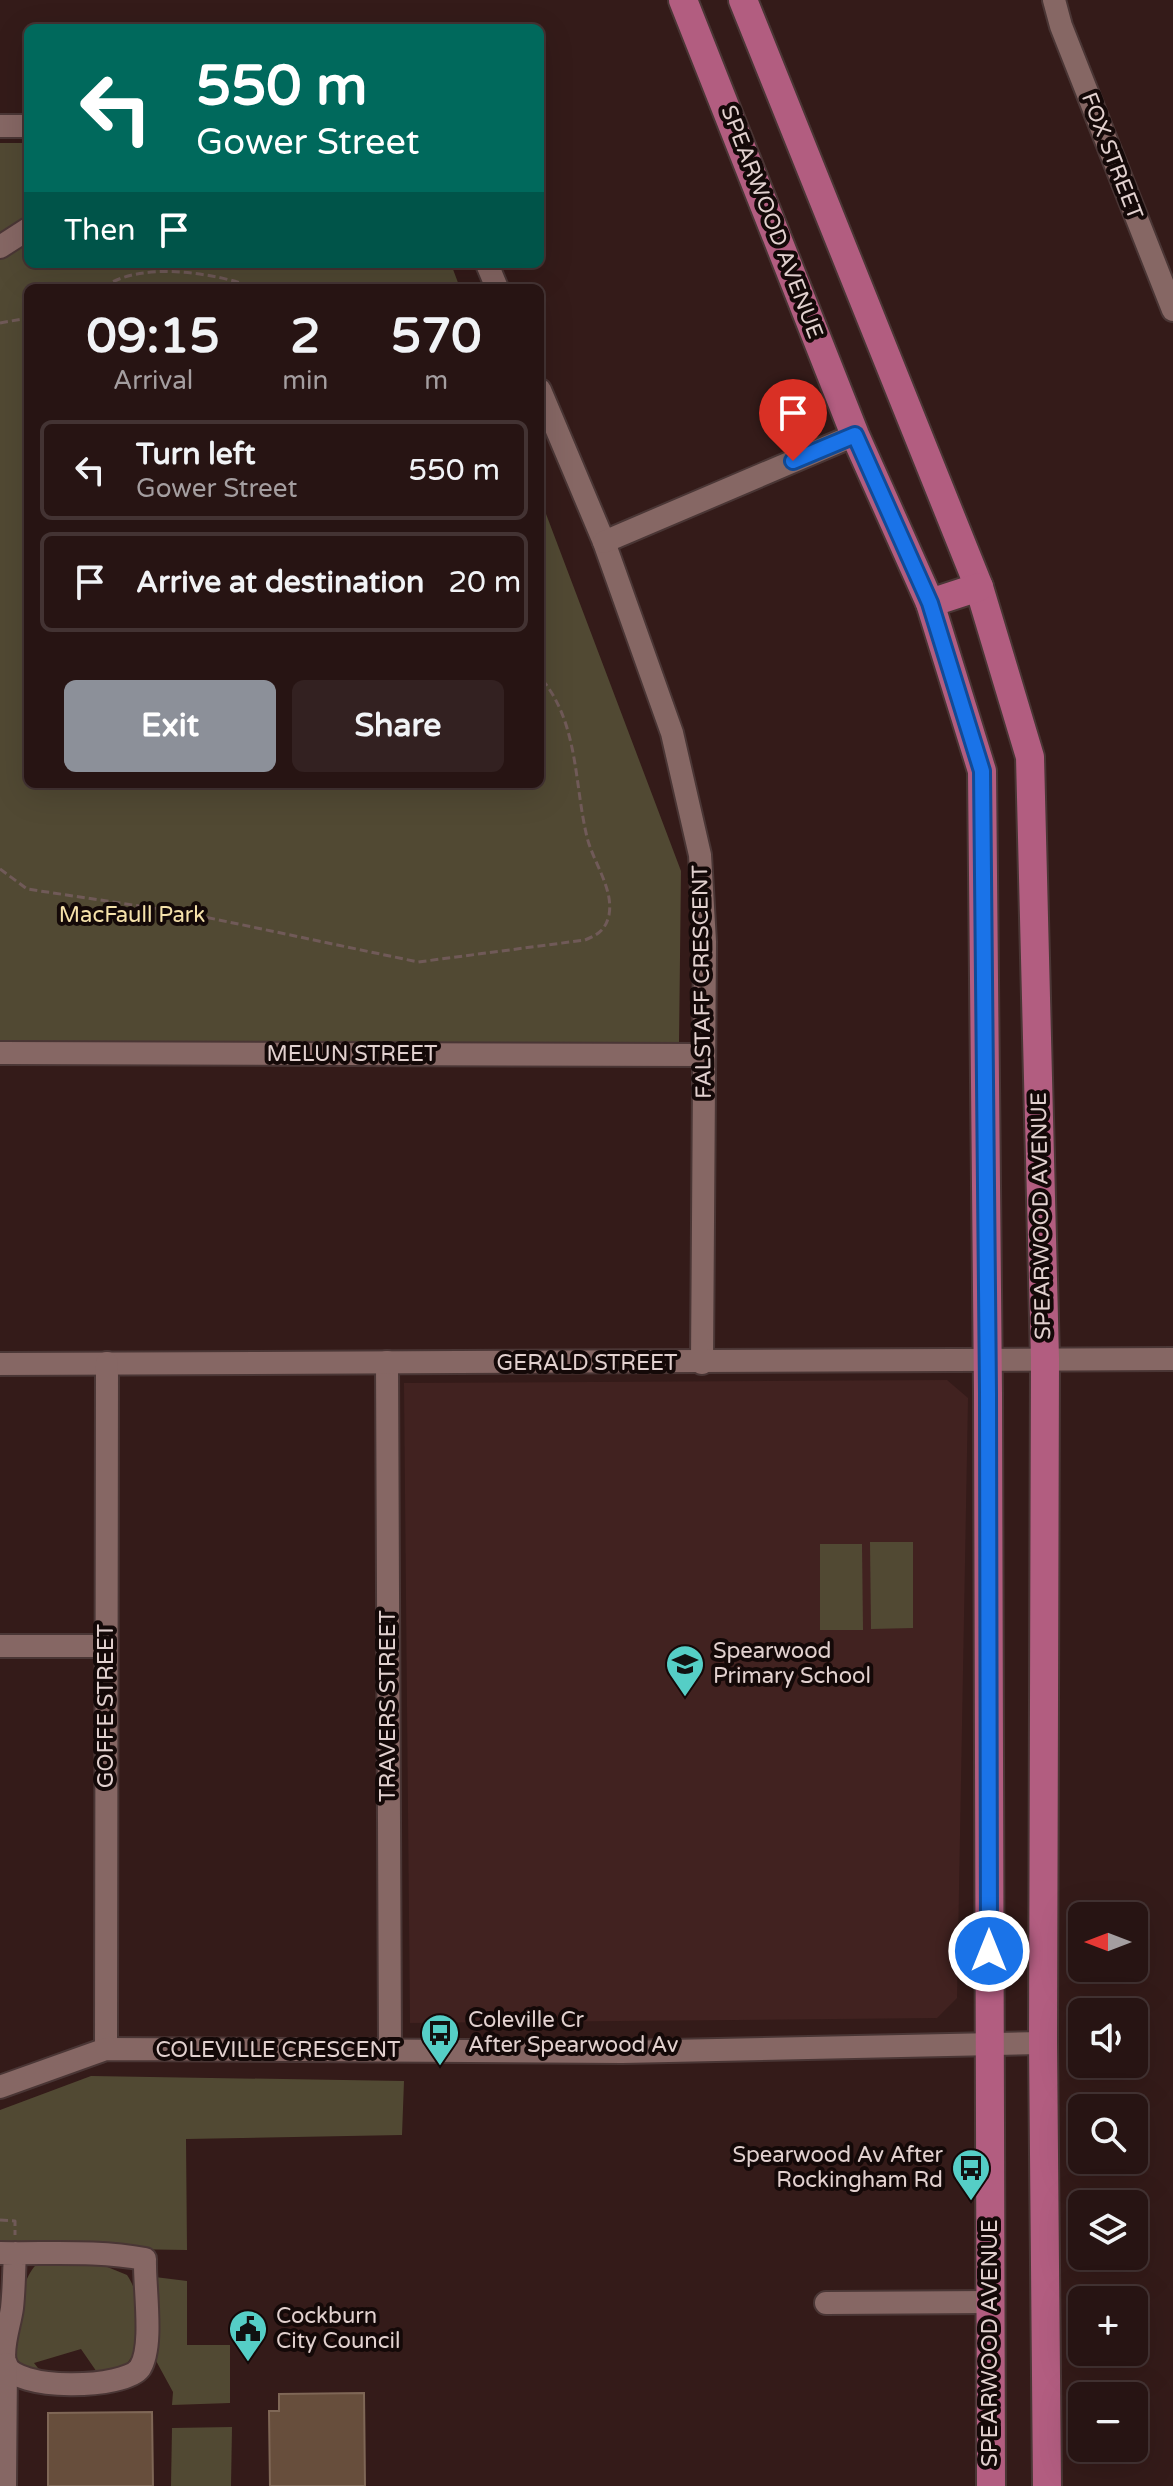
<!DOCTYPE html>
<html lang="en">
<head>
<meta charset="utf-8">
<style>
  :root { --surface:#271413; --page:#332121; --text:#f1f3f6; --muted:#a49ea0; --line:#433333; --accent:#8c9099 }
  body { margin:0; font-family:"Varela Round",sans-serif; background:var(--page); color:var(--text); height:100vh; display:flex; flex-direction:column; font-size:30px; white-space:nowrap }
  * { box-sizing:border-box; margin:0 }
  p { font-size:26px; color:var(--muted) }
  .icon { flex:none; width:44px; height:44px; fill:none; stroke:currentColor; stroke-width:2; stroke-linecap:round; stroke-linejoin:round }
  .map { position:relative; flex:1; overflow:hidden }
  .side { position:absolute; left:24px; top:284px; width:520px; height:504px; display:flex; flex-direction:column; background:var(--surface); border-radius:12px; box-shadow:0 8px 32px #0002,0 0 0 2px var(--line) }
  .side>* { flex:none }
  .top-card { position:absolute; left:24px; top:24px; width:520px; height:244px; border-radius:12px; box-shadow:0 8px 32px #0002,0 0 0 2px var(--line); background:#00695c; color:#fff; overflow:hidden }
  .needle { width:52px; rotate:270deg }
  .buttons { position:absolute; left:1068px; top:1902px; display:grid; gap:16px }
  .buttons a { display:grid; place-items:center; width:80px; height:80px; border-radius:12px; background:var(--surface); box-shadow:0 8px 32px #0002,0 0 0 2px var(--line); font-size:40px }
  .pin { position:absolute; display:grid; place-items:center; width:68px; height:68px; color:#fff; margin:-82px -34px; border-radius:50% 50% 50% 0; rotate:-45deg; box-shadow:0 0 8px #0007 }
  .pin .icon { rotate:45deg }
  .me { position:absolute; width:88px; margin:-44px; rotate:0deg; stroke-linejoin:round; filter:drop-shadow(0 0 6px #0008) }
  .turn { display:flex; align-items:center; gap:28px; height:168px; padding:0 40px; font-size:36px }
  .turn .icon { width:104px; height:104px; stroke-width:2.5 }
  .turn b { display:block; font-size:56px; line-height:68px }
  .then { display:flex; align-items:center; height:76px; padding:0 40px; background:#0003; gap:16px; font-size:30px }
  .eta { display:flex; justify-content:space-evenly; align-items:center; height:136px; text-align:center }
  .eta b { font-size:48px; font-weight:700; line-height:56px }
  .cta { display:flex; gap:16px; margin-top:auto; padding:16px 40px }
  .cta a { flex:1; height:92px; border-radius:12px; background:var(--accent); color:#fff; font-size:32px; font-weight:700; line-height:92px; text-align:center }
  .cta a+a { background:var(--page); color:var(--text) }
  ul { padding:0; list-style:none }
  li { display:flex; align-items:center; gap:24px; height:100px; margin:0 16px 12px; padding:0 24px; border:4px solid var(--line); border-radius:12px }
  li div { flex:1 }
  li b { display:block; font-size:30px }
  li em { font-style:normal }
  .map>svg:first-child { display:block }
</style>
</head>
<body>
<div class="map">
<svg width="1173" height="2486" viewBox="0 0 1173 2486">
  <rect width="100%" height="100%" fill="#341b19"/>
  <polygon fill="#412220" points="947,1380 968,1398 957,1998 937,2018 410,2023 404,1383"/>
  <g fill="#514933">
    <polygon points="0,143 28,143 28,264 451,264 460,288 28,288 28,784 540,784 540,498 681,871 679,1044 0,1045"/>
    <polygon points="870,1542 913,1542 913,1628 871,1629"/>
    <polygon points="820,1544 862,1544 863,1630 820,1630"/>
    <polygon points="91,2076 404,2081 402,2135 186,2139 187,2250 0,2247 0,2110"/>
    <path d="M 38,2263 L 105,2266 L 127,2275 C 141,2295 143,2329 134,2352 C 131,2360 123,2367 119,2374 L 101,2378 L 81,2349 L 34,2363 L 46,2378 L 21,2377 C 18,2369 13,2361 13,2353 C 12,2331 21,2276 38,2263 Z"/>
    <polygon points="155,2277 187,2281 187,2345 230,2345 230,2403 172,2405 173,2392 149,2348"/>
    <polygon points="232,2427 231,2486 171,2486 172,2428"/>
  </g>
  <g fill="#674e3c" stroke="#7f6756" stroke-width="2">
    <polygon points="364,2393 365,2486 270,2486 269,2411 279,2411 279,2394"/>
    <polygon points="152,2412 153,2486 48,2486 48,2413"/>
  </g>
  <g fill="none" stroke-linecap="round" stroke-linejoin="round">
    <g stroke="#4a3635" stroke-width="26">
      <g id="minor">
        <polyline points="1054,0 1061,26 1173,310"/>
        <polyline points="0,126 28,126"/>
        <polyline points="0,247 28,229"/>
        <polyline points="487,264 497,288"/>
        <polyline points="540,390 604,542 672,733 700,855 705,942 702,1363"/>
        <polyline points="604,542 855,435"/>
        <polyline points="0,1053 704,1055"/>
        <polyline points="387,1362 390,2050"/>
        <polyline points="0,1364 1173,1359"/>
        <polyline points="0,1646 106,1646"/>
        <polyline points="106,2049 107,1363"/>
        <polyline points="0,2087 106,2049 622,2052 1043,2043"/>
        <path d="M 0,2253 C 49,2254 96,2250 145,2259 C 144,2287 154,2346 140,2368 C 125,2389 14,2392 5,2363 C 1,2347 10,2324 12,2308 C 14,2290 14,2271 15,2253"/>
        <polyline points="826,2303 991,2302"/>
        <polyline points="5,2486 6,2364"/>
      </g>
    </g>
    <g stroke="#4a3635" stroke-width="32">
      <g id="major">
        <polyline points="683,0 855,435 930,603 982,771 988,1393 991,2486"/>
        <polyline points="743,0 979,587 1030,757 1045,1359 1043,2043 1047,2486"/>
        <polyline points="930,603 979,587"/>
      </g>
    </g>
    <g stroke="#705a58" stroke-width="3" stroke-dasharray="8 4" stroke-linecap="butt">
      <path d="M 103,288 C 139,260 216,273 256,288"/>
      <polyline points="0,323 28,318"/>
      <path d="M 0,869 L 27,889 L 186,913 L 418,962 L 585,940 C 598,935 606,929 609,915 C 614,889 593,862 587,837 C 574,784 579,722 540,677"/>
      <polyline points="0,2220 15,2221 15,2235"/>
    </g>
    <use href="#minor" stroke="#866764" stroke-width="22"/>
    <use href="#major" stroke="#b25d80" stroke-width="28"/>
  </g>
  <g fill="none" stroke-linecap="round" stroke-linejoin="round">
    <g stroke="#114b97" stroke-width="20">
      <polyline id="route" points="793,461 855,435 930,603 982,771 988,1393 989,1951"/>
    </g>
    <use href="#route" stroke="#1a73e8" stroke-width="14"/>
  </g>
  <defs>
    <g id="school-pin" transform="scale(2)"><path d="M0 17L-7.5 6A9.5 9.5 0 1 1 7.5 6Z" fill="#55cec6" stroke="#140908"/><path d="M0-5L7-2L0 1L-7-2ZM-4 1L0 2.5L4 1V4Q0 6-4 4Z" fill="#111"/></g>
    <g id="bus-pin" transform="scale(2)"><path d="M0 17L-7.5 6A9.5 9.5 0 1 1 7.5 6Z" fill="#55cec6" stroke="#140908"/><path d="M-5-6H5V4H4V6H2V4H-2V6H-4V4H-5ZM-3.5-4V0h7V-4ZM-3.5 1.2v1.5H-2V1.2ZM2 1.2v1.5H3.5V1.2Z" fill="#111"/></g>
    <g id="civic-pin" transform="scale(2)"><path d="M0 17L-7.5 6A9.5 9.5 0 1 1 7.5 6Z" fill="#55cec6" stroke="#140908"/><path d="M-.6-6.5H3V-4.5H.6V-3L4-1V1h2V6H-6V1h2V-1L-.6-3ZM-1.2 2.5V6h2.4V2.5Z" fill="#111"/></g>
  </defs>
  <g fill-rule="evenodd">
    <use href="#school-pin" x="685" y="1664"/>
    <use href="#bus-pin" x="440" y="2033"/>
    <use href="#bus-pin" x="971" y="2168"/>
    <use href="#civic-pin" x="248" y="2329"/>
  </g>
  <g text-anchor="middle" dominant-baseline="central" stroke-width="8" stroke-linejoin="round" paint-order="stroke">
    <g font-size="22" fill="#e2d1cf" stroke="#140908">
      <text transform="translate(1112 156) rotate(69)">FOX STREET</text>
      <text transform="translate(772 222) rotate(69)">SPEARWOOD AVENUE</text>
      <text transform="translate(702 982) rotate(-91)">FALSTAFF CRESCENT</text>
      <text x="352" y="1054">MELUN STREET</text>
      <text transform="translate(1041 1216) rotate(-91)">SPEARWOOD AVENUE</text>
      <text x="587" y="1363">GERALD STREET</text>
      <text transform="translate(106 1706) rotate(-90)">GOFFE STREET</text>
      <text transform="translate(388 1706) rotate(-90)">TRAVERS STREET</text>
      <text x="278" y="2050">COLEVILLE CRESCENT</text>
      <text transform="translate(990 2343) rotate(-90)">SPEARWOOD AVENUE</text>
    </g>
    <g font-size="22" fill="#f5e1aa" stroke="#140908">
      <text x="132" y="915">MacFaull Park</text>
    </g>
    <g font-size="22" fill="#e2d1cf" stroke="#140908" text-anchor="start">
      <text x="713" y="1651">Spearwood<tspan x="713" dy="25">Primary School</tspan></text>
      <text x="468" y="2020">Coleville Cr<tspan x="468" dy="25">After Spearwood Av</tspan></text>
      <text x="943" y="2155" text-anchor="end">Spearwood Av After<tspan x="943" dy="25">Rockingham Rd</tspan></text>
      <text x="276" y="2316">Cockburn<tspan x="276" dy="25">City Council</tspan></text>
    </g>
  </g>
</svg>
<div class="buttons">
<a><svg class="needle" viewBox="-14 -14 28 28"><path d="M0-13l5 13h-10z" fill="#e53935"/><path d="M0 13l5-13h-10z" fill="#a49ea0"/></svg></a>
<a><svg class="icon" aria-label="sound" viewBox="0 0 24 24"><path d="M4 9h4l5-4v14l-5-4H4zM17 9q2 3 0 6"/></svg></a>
<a><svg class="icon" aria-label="search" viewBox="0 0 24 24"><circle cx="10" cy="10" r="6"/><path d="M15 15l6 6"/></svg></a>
<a><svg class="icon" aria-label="layers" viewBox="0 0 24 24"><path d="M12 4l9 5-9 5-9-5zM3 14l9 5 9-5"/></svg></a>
<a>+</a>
<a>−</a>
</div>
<div class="pin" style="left:793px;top:461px;background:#d93025"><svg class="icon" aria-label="arrive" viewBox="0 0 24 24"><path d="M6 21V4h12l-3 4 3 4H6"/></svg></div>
<svg class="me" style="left:989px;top:1951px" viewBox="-20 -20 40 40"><circle r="17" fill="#1a73e8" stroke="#fff" stroke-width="3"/><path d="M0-11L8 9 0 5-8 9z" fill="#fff"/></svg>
<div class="top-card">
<div class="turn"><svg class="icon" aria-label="left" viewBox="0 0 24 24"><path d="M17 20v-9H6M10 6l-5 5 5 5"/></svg><div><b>550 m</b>Gower Street</div></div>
<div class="then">Then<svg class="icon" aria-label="arrive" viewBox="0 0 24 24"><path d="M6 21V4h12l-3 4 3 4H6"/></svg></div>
</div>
<section class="side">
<div class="eta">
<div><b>09:15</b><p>Arrival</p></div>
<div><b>2</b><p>min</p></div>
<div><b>570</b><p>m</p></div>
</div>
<ul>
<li><svg class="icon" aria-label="left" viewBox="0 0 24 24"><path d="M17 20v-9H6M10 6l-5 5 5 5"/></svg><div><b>Turn left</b><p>Gower Street</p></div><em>550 m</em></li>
<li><svg class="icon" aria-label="arrive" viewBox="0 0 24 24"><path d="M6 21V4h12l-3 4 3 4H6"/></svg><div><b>Arrive at destination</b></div><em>20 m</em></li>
</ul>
<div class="cta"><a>Exit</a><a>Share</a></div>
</section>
</div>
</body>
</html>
